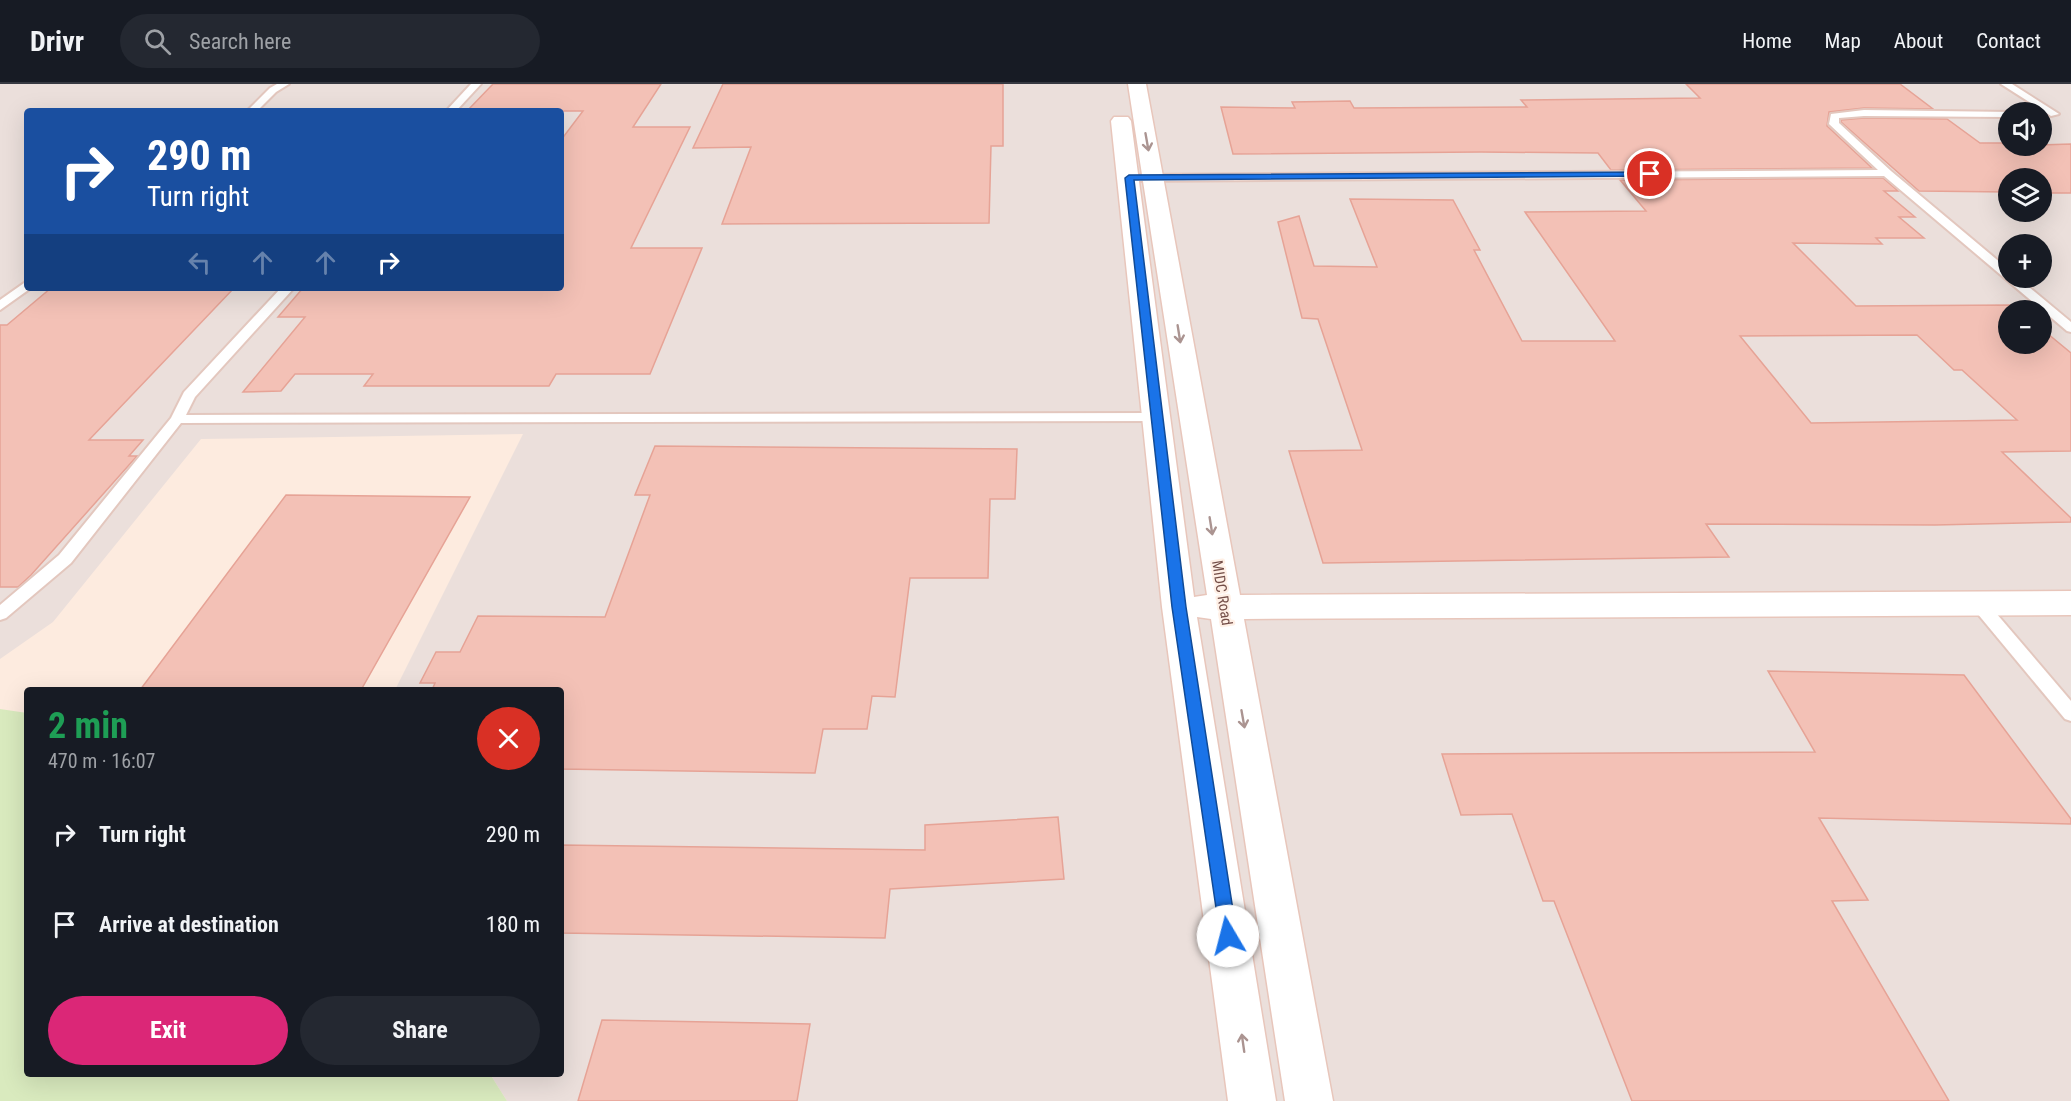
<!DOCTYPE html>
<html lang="en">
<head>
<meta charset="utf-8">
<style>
  :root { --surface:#171b24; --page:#242831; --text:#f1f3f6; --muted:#9ea1a6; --line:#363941; --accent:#db2777 }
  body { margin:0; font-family:"Roboto Condensed",sans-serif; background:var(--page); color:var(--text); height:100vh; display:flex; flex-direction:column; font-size:22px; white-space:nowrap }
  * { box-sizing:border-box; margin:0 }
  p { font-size:20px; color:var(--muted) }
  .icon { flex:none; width:33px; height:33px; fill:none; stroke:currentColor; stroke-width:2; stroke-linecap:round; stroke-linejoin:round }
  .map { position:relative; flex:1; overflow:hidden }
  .details { position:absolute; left:24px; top:603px; width:540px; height:390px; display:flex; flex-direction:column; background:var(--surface); border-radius:6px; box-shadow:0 6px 24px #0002 }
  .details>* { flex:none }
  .top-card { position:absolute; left:24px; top:24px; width:540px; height:183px; border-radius:6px; box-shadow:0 6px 24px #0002; background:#1a4fa0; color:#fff; overflow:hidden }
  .tools { position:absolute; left:1998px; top:18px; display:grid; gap:12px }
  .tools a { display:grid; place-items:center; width:54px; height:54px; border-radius:50%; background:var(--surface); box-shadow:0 6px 24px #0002; font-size:30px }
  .pin { position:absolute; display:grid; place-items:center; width:51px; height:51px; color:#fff; margin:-26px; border:3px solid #fff; border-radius:50%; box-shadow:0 2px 6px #0007 }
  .me { position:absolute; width:66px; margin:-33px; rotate:352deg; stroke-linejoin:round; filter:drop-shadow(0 0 4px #0008) }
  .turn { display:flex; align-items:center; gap:21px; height:126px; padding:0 24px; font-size:27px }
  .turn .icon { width:78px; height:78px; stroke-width:2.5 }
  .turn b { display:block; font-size:42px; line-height:51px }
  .lanes { display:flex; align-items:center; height:57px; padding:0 24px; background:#0003; justify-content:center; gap:30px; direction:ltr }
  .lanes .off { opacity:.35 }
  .round { display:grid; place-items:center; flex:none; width:63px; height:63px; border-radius:32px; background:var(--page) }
  .overview { display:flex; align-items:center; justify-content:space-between; height:102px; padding:0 24px }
  h1 { font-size:36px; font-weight:700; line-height:45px; color:#1e9e55 }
  .action { display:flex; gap:12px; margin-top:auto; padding:12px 24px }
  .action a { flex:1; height:69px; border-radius:36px; background:var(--accent); color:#fff; font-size:24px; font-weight:700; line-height:69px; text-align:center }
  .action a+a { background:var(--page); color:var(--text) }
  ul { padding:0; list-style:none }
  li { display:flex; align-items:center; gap:18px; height:90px; padding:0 24px }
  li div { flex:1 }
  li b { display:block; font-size:22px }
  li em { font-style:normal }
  header { display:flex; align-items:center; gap:36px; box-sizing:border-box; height:84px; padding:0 30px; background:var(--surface); border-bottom:2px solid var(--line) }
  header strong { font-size:28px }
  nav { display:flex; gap:33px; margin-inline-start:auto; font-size:21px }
  .search { width:420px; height:54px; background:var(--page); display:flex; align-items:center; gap:15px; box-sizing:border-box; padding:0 21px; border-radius:33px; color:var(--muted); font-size:22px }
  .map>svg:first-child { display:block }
</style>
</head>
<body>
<header>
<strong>Drivr</strong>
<div class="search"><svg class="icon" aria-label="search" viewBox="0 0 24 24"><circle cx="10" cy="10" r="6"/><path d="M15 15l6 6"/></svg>Search here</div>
<nav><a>Home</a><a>Map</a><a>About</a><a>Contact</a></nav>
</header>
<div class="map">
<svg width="2071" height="1017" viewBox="0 0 2071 1017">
  <rect width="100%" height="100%" fill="#fdebdf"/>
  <path fill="#ebdfdb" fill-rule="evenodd" d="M 0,0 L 2071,0 L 2071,1017 L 507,1017 L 490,990 L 561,990 L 561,606 L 395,606 L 523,350 L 201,355 L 53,538 L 0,575 ZM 27,27 L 561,27 L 561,204 L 27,204 ZM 2008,28 L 2042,28 L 2042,62 L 2008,62 ZM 2008,94 L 2042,94 L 2042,128 L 2008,128 ZM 2008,160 L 2042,160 L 2042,194 L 2008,194 ZM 2008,226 L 2042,226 L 2042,260 L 2008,260 Z"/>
  <polygon fill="#d9eabe" points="0,625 27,629 27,990 490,990 507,1017 0,1017"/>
  <g fill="#f3c1b6" stroke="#e6a396" stroke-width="1.5" fill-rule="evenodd">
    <polygon points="493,0 661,0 633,43 690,43 631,164 702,164 650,290 556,290 549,302 364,302 373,290 295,290 281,307 243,308 305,233 278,233 303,204 561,204 561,56 583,27 467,27"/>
    <polygon points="723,0 1003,0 1003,62 991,62 989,139 722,140 751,63 693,64"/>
    <polygon points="1686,0 1900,0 1933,25 1864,24 1829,28 1827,42 1872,84 1611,86 1598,69 1481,68 1233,70 1221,23 1295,24 1292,18 1350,17 1354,24 1527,23 1521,16 1700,14"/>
    <polygon points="1864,34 1947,35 1980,59 2008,59 2008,62 2071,60 2071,109 2042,109 2042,94 2008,94 2008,108 1919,107 1841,38 1841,36"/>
    <path d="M 1883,94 L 1898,107 L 1884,107 L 1915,133 L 1899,133 L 1924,154 L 1876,154 L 1882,160 L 1793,159 L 1856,222 L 2012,221 L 2019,226 L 2008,226 L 2008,260 L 2042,260 L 2042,245 L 2071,269 L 2071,367 L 2002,368 L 2071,434 L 2071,438 L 1935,441 L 1706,440 L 1729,473 L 1323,479 L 1289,367 L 1362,366 L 1318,235 L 1302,234 L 1278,138 L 1299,132 L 1314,182 L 1377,183 L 1350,115 L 1453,116 L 1480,166 L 1474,166 L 1522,257 L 1615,257 L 1525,128 L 1646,127 L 1620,96 ZM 1917,251 L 1954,286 L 1962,286 L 2017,336 L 1811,339 L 1740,252 Z"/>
    <polygon points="51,204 234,204 89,356 143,356 129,372 137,372 31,491 18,503 0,503 0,241 7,241"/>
    <polygon points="655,362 1017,365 1015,415 990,415 988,494 910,494 895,613 872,612 867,645 823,645 815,689 561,685 561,606 432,606 435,599 420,599 436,568 460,568 478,532 605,533 650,411 635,411"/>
    <polygon points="286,411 470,413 361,606 140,606"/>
    <polygon points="1768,587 1964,591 2071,735 2071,740 1819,734 1868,816 1832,817 1949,1017 1632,1017 1554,817 1543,817 1512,730 1461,731 1442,670 1815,668"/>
    <polygon points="1058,733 1064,795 890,805 885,854 561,849 561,761 925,766 925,741"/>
    <polygon points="602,936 810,940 797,1017 578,1017"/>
  </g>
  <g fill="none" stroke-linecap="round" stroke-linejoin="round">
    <g stroke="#e3c7be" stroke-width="4">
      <g id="lane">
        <polygon points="277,0 289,0 276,8 257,27 247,27 270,4"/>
        <polygon points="471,0 481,0 456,27 446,27"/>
        <polygon points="2001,0 2012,0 2059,30 2051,32"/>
        <polygon points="1864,26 2011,28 2008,28 2008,33 1864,32 1839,34 1839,39 1891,87 2008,185 2008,194 2018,194 2071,238 2071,248 2067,247 1884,92 1129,97 1124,94 1129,91 1878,86 1829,40 1831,30"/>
        <polygon points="27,197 27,204 31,204 0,226 0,216"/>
        <polygon points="281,204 294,204 195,313 186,331 1157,329 1164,333 1157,337 181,339 71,479 6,534 0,536 0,521 59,471 171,334 184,308"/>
        <polygon points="1978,513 1984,515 2071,617 2071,637 2065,635 1972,523 1970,519 1972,515"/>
      </g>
    </g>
    <g stroke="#e8c6bb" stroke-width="3">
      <polygon id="secondary" points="1128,0 1146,0 1240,511 2071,507 2071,531 1244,535 1333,1017 1285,1017 1211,535 1197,533 1276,1017 1228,1017 1162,523 1111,37 1114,33 1128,33 1131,37 1194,513 1207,511"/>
    </g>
    <use href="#lane" fill="#fff" fill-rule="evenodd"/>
    <use href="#secondary" fill="#fff" fill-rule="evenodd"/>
  </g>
  <defs><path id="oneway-shaft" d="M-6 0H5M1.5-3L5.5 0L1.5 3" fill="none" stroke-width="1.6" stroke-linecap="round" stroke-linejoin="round" transform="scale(1.5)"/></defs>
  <g stroke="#ab9491">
    <use href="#oneway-shaft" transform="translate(1147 58) rotate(80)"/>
    <use href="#oneway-shaft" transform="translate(1179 250) rotate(81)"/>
    <use href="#oneway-shaft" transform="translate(1211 442) rotate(81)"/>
    <use href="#oneway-shaft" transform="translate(1243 635) rotate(80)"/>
    <use href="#oneway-shaft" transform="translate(1243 959) rotate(-98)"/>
  </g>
  <polygon fill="#1a73e8" stroke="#114b97" stroke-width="1.5" points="1650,88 1654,90 1653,92 1134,96 1186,523 1237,852 1234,858 1228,861 1221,858 1172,523 1125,94 1129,91"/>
  <g text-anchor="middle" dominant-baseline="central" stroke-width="4.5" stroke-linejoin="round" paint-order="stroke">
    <g font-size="15" fill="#734d47" stroke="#fff0e6">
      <text transform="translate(1222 509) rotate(81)">MIDC Road</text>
    </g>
  </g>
</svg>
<div class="tools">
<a><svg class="icon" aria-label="sound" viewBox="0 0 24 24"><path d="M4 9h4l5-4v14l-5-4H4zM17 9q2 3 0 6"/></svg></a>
<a><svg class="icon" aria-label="layers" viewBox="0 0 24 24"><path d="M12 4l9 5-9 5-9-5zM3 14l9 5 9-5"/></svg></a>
<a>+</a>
<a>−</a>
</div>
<div class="pin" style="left:1650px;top:90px;background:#d93025"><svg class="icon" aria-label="arrive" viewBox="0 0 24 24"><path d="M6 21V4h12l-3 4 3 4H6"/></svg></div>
<svg class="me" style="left:1228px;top:852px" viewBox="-20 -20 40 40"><circle r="19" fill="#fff"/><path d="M0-13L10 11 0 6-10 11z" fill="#1a73e8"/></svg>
<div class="top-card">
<div class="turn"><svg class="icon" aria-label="right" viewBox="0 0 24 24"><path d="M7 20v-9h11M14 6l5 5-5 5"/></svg><div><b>290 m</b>Turn right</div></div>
<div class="lanes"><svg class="icon off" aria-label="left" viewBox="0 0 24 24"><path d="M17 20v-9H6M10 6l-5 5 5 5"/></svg><svg class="icon off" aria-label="ahead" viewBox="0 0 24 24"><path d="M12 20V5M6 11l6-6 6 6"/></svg><svg class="icon off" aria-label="ahead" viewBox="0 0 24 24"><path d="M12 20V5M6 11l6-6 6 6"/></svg><svg class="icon" aria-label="right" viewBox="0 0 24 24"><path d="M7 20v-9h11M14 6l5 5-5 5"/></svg></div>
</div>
<section class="details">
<div class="overview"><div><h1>2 min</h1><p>470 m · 16:07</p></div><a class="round" style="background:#d93025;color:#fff"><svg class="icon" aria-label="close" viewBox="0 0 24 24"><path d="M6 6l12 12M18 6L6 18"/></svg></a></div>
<ul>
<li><svg class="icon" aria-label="right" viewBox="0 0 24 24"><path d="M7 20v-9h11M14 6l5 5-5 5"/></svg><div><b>Turn right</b></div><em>290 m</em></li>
<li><svg class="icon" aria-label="arrive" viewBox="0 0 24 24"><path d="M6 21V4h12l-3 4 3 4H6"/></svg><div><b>Arrive at destination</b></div><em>180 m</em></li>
</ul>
<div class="action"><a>Exit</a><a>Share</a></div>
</section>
</div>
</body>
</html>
